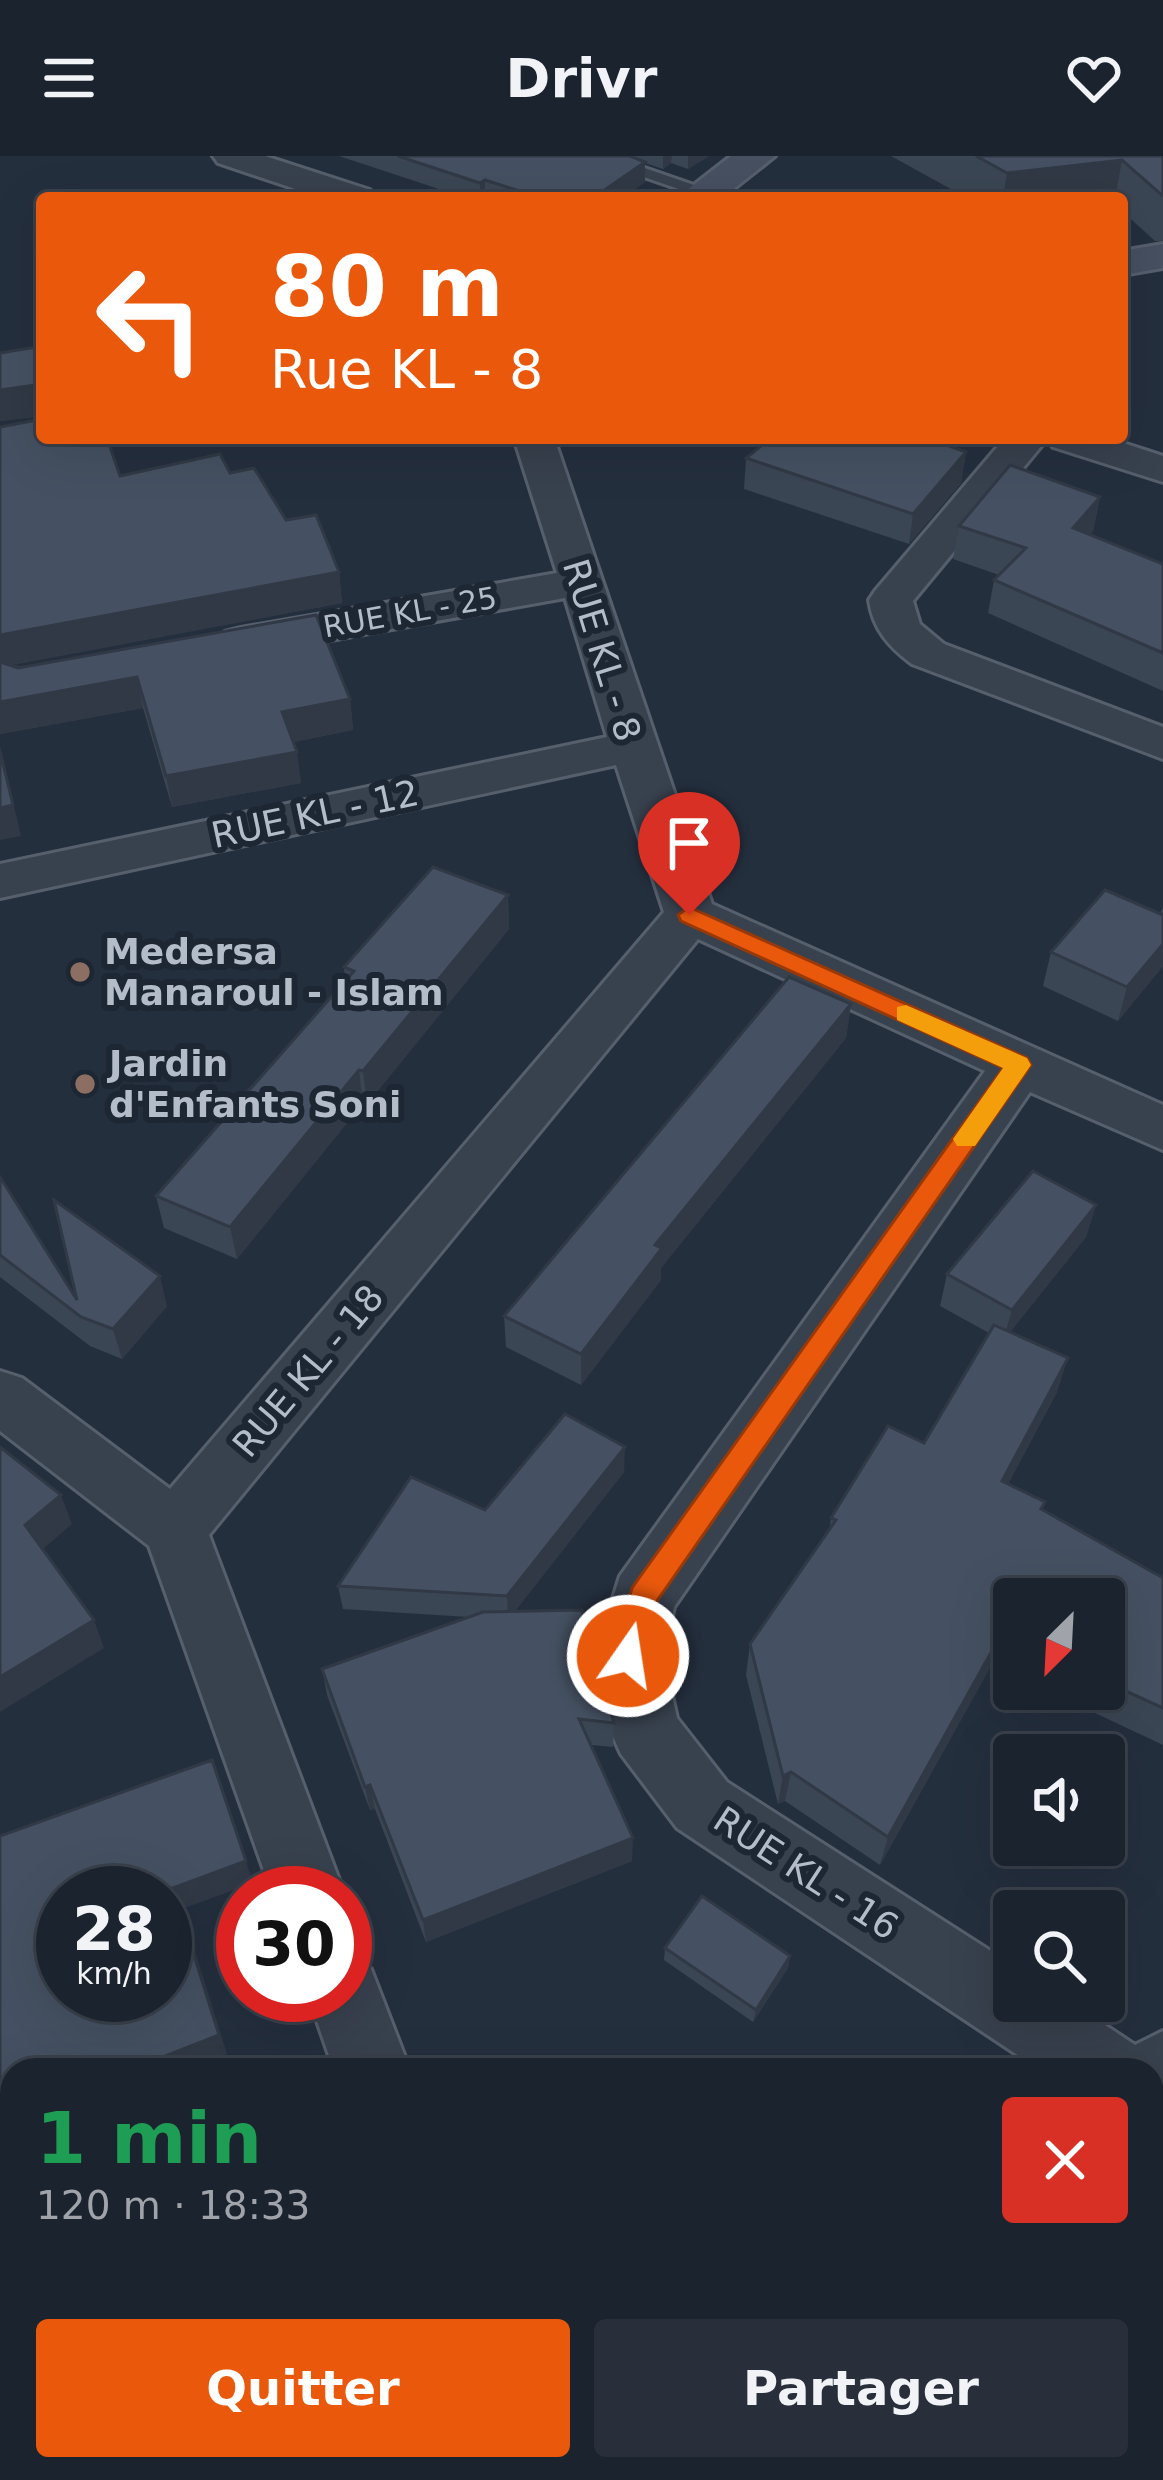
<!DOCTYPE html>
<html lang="fr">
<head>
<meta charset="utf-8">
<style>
  :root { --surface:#1b232e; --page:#282f3a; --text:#f1f3f6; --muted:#a0a4aa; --line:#39404a; --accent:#ea580c }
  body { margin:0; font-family:"DejaVu Sans",sans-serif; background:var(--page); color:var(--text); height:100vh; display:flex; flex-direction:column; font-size:45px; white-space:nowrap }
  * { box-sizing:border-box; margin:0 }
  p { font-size:39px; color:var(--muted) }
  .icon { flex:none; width:66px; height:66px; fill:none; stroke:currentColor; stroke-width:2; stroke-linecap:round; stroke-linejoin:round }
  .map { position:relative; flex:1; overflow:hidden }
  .details { position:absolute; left:0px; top:1902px; width:1164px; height:423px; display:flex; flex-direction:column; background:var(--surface); border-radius:36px 36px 0 0; box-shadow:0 12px 48px #0002,0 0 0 3px var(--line) }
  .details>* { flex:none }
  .guide { position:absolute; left:36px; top:36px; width:1092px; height:252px; border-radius:12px; box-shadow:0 12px 48px #0002,0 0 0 3px var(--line); background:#ea580c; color:#fff; overflow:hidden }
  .needle { width:78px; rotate:204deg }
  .buttons { position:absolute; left:993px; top:1422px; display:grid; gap:24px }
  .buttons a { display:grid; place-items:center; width:132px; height:132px; border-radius:12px; background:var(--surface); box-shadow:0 12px 48px #0002,0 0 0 3px var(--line); font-size:60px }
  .speed { position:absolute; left:36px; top:1710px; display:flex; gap:24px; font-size:60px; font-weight:700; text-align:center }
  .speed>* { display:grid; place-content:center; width:156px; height:156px; border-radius:50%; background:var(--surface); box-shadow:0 12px 48px #0002,0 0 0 3px var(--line); line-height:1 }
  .speed small { font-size:30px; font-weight:400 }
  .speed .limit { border:18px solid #d22; background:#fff; color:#111 }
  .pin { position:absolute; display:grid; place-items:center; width:102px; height:102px; color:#fff; margin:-123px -51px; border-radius:50% 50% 50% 0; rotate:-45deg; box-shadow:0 0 12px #0007 }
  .pin .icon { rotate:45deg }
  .me { position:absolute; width:132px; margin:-66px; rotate:13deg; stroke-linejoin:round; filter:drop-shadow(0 0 9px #0008) }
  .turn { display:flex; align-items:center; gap:42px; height:252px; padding:0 36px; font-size:54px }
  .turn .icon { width:156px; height:156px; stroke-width:2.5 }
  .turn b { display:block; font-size:84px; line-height:102px }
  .round { display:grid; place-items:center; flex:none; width:126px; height:126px; border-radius:12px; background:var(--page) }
  .headline { display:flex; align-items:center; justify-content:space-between; height:204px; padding:0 36px }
  h1 { font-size:72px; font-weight:800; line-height:90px; color:#1e9e55 }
  .primary-button { display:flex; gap:24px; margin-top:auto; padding:24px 36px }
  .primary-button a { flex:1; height:138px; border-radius:12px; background:var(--accent); color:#fff; font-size:48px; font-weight:800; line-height:138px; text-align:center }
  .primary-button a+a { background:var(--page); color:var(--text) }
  header { display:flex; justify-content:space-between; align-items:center; height:156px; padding:0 36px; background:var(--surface); font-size:54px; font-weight:800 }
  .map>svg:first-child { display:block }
</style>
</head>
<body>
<header><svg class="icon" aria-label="menu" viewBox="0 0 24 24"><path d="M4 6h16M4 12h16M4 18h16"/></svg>Drivr<svg class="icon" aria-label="heart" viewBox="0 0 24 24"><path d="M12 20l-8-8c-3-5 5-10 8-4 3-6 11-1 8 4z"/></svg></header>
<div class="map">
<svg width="1163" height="2324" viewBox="0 0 1163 2324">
  <rect width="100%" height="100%" fill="#242f3e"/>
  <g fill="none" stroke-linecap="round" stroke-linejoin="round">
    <g stroke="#565f6c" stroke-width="6">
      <polygon id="lane" points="583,0 610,0 714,36 699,40"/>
    </g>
    <g stroke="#565f6c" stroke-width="6">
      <g id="street">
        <polygon points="213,0 265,0 370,34 375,42 322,42 218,7"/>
        <polygon points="514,282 554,282 712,748 1163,949 1163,994 1030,936 674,1451 663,1500 677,1562 727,1626 1014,1810 1014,1845 1069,1845 1135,1889 1163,1875 1163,1970 1152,1974 1152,1914 1040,1914 677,1672 621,1598 611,1576 595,1500 620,1420 985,915 698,783 209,1379 344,1737 272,1737 149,1390 0,1275 0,1215 22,1222 170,1333 664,756 616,609 0,742 0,708 607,581 565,442 241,500 225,496 218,486 225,476 241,472 557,417"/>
        <path d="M 1005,282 L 1108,282 L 1163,300 L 1163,326 L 1053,291 L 1047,283 L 913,445 L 920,468 L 944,488 L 1163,571 L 1163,603 L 912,508 C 889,491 873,473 869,444 L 875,435 Z"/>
        <polygon points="345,1802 371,1813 410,1914 334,1914 308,1839 345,1839"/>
        <polygon points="496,2313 585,2313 580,2324 491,2324"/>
        <polygon points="796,2313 893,2313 898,2324 801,2324"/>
      </g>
    </g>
    <g stroke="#565f6c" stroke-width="6">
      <g id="secondary">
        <polygon points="731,0 775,0 722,42 677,42"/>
        <polygon points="1163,88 1163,112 1122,119 1122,95"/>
      </g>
    </g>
    <use href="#lane" fill="#38414e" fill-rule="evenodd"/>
    <use href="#street" fill="#38414e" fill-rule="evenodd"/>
    <use href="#secondary" fill="#465061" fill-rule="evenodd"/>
  </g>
  <g fill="#3b4654">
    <polygon points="339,0 709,0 688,13 671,7 663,13 645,7 645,26 622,42 466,42"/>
    <polygon points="891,0 1163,0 1163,85 1155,85 1122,55 1122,42 967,42"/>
    <polygon points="42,190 42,260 0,265"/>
    <polygon points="0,271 120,320 230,317 286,364 339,416 342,447 10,509 350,543 353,574 293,586 301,627 172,651 143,552 0,578"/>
    <polygon points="966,296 961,327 909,388 744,333 746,302"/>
    <polygon points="1100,341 1093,375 1089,379 1163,408 1163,535 988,457 994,424 999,419 953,403 959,370"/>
    <polygon points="508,739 509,773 367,948 363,947 237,1103 164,1072 156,1040 345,825 344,811"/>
    <polygon points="1163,752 1163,810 1118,865 1043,830 1051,796 1159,758"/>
    <polygon points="851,848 846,882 661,1112 661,1124 581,1229 506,1191 504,1160"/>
    <polygon points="0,1021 77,1144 167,1150 122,1203 90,1190 0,1121"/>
    <polygon points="1096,1049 1086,1081 1010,1176 1057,1236 1008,1328 1045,1346 1042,1353 1163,1422 1163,1589 1044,1533 1104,1533 1104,1443 1014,1443 1014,1519 992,1508 880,1709 785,1645 778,1648 746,1519 750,1488 829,1376 831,1362 924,1287 989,1177 940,1150 947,1118"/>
    <polygon points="624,1316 515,1455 614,1567 613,1591 591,1589 632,1705 426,1786 375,1653 370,1654 327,1539 322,1513 468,1461 343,1453 338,1430 485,1354"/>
    <polygon points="665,1792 790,1800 788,1812 753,1866 664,1804"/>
    <polygon points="1152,1987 1163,1993 1163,2220 1152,2212"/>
  </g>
  <g fill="#303945">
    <polygon points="663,0 672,0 671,7 663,13"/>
    <polygon points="688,0 709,0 688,13"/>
    <polygon points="1122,4 1115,42 1003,42 1007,17"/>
    <polygon points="645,6 645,26 622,42 593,42"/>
    <polygon points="485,24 485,42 480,42 480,27"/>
    <polygon points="35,229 41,260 0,265 0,234"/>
    <polygon points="966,296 961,327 909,388 913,358"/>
    <polygon points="1100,341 1093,375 1066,406 1073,372"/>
    <polygon points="339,416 342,447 8,510 0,521 0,479"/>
    <polygon points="137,521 143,552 0,578 0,546"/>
    <polygon points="350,543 353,574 287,587 282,556"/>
    <polygon points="0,590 21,680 0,684"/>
    <polygon points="297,596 301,627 172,651 166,620"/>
    <polygon points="508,739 509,773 367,948 363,915"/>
    <polygon points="1163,788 1163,810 1118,865 1127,831"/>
    <polygon points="851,848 846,882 661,1112 661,1124 581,1229 581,1198 655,1089"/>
    <polygon points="359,914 363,947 237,1103 230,1071"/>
    <polygon points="1096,1049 1086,1081 1003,1185 1012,1154"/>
    <polygon points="160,1120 167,1150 122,1203 113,1173"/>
    <polygon points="1068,1202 1057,1236 992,1358 1002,1325"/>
    <polygon points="625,1291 624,1316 508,1464 507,1440"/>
    <polygon points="61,1339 72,1368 37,1398 25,1369"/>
    <polygon points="94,1464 104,1492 0,1556 0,1521"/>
    <polygon points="1002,1477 992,1508 880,1709 888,1681"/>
    <polygon points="791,1616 785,1645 778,1648 783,1620"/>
    <polygon points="370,1629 375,1653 370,1654 365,1631"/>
    <polygon points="633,1682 632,1705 426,1786 423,1764"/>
    <polygon points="246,1705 253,1727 182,1753 227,1898 187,1914 130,1914 173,1732"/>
    <polygon points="790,1800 788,1812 753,1866 756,1854"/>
    <polygon points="12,1961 12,1983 0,1988 0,1965"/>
  </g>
  <g fill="#455162" stroke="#303945" stroke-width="3" fill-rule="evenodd">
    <polygon points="398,0 630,0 645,6 593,42 541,42 485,24 480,27"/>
    <polygon points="976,0 1163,0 1163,40 1122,4 1007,17"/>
    <polygon points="42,190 42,248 40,247 40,234 35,229 0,234 0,197"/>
    <polygon points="42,263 42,282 107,282 120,320 220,298 230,317 254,312 286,364 316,359 339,416 0,479 0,271"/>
    <polygon points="771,282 927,282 966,296 913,358 746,302"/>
    <polygon points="1010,309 1100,341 1073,372 1163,408 1163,497 994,424 1026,392 959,370"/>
    <polygon points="316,459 350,543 282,556 297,596 166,620 137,521 0,546 0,506 18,512"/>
    <polygon points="0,595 13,649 0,652"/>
    <polygon points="433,711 508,739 363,915 359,914 230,1071 156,1040 354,815 344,811"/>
    <polygon points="1105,734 1163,759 1163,788 1127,831 1051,796"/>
    <polygon points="789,821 851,848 655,1089 662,1092 581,1198 504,1160"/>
    <polygon points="1033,1015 1096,1049 1012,1154 947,1118"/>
    <polygon points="0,1021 77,1144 54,1044 160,1120 113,1173 81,1161 0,1099"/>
    <polygon points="994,1169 1068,1202 1002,1325 1045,1346 1041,1353 1163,1422 1163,1552 1104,1525 1104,1443 1014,1443 1014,1482 1002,1477 888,1681 791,1616 783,1620 750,1488 836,1364 831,1362 888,1270 924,1287"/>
    <polygon points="565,1258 625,1291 507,1440 338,1430 411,1321 485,1354"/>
    <polygon points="0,1291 61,1339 25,1369 94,1464 0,1521"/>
    <polygon points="582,1454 614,1567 579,1563 633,1682 423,1764 370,1629 365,1631 322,1513 483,1456"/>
    <path d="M 212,1604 L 246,1705 L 173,1732 L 219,1879 L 130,1914 L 12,1914 L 12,1961 L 0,1965 L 0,1680 ZM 63,1737 L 165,1737 L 165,1839 L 63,1839 Z"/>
    <polygon points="702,1740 790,1800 756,1854 665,1792"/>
    <polygon points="999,1907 1012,1914 996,1914"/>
    <polygon points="1152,1987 1163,1993 1163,2189 1152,2182"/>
    <polygon points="12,2103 12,2313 57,2313 67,2324 0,2324 0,2108"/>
  </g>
  <polygon fill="#ea580c" stroke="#983908" stroke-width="3" points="689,751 1027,902 1031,909 657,1445 639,1510 628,1514 618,1510 613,1500 632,1432 1003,912 681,765 678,759"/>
  <polygon fill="#f59e0b" points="906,849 1027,902 1031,909 975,990 957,990 953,983 1003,912 897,864 897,851"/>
  <g fill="#8d6e63" stroke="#1d2633" stroke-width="4.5">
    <circle cx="80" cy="816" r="12"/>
    <circle cx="85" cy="928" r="12"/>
  </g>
  <g text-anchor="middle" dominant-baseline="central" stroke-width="12" stroke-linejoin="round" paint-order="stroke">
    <g font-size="30" fill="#b4bcc9" stroke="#1d2633">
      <text transform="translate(410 456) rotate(-10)">RUE KL - 25</text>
    </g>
    <g font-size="36" fill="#b4bcc9" stroke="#1d2633">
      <text transform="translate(602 494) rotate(73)">RUE KL - 8</text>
      <text transform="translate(315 658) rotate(-12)">RUE KL - 12</text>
      <text transform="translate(308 1215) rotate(-50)">RUE KL - 18</text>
      <text transform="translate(806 1717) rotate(33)">RUE KL - 16</text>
    </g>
    <g font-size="36" font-weight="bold" fill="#b4bcc9" stroke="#1d2633" text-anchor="start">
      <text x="104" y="795">Medersa<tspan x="104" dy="41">Manaroul - Islam</tspan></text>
      <text x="109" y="907">Jardin<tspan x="109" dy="41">d'Enfants Soni</tspan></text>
    </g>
  </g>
</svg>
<div class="buttons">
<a><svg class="needle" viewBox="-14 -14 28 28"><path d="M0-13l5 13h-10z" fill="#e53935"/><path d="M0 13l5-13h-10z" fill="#a0a4aa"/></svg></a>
<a><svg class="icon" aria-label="sound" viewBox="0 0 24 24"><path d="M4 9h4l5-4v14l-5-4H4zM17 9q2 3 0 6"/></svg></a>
<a><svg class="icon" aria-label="search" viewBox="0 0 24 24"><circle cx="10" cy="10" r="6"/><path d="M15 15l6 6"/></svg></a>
</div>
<div class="speed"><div>28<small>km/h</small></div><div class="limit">30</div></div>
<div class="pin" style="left:689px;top:759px;background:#d93025"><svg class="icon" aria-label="arrive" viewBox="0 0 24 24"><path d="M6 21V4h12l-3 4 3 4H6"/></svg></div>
<svg class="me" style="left:628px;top:1500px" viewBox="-20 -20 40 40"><circle r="17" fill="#ea580c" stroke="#fff" stroke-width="3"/><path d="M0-11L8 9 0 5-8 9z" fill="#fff"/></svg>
<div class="guide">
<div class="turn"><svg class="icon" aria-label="left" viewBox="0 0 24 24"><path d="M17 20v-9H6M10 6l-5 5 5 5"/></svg><div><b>80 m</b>Rue KL - 8</div></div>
</div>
<section class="details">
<div class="headline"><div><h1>1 min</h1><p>120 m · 18:33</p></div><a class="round" style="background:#d93025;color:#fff"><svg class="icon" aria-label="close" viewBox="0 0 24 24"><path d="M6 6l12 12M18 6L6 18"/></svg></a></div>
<div class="primary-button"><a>Quitter</a><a>Partager</a></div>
</section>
</div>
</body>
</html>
